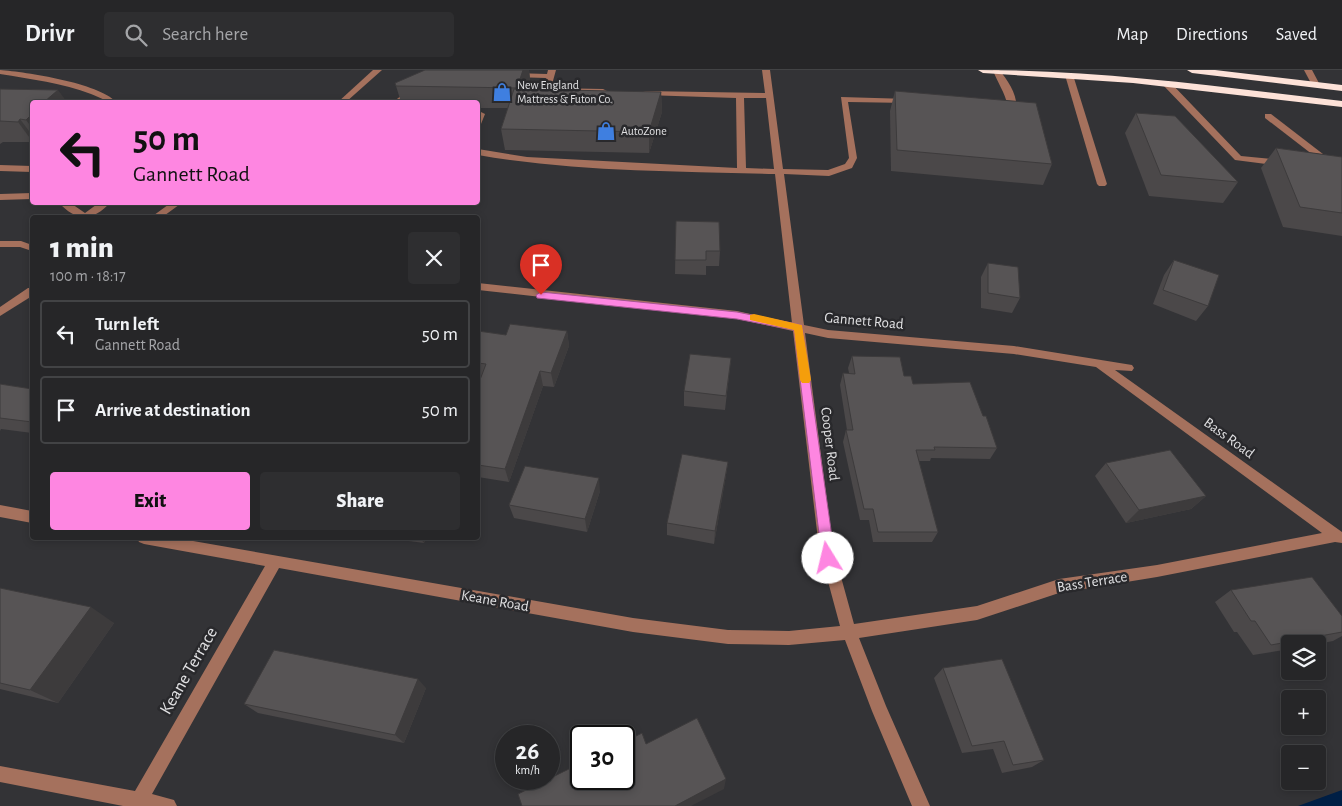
<!DOCTYPE html>
<html lang="en">
<head>
<meta charset="utf-8">
<style>
  :root { --surface:#262628; --page:#2e2e30; --text:#f1f3f6; --muted:#a4a5a8; --line:#424345; --accent:#fe86e1 }
  body { margin:0; font-family:"Alegreya Sans",sans-serif; background:var(--page); color:var(--text); height:100vh; display:flex; flex-direction:column; font-size:19px; white-space:nowrap }
  * { box-sizing:border-box; margin:0 }
  p { font-size:16px; color:var(--muted) }
  .icon { flex:none; width:28px; height:28px; fill:none; stroke:currentColor; stroke-width:2; stroke-linecap:round; stroke-linejoin:round }
  .map { position:relative; flex:1; overflow:hidden }
  .side { position:absolute; left:30px; top:145px; width:450px; height:325px; display:flex; flex-direction:column; background:var(--surface); border-radius:5px; box-shadow:0 2px 8px #0003,0 0 0 1px var(--line) }
  .side>* { flex:none }
  .banner { position:absolute; left:30px; top:30px; width:450px; height:105px; border-radius:5px; box-shadow:0 2px 8px #0003,0 0 0 1px var(--line); background:#fe86e1; color:#111; overflow:hidden }
  .tools { position:absolute; left:1281px; top:565px; display:grid; gap:10px }
  .tools a { display:grid; place-items:center; width:45px; height:45px; border-radius:5px; background:var(--surface); box-shadow:0 2px 8px #0003,0 0 0 1px var(--line); font-size:25px }
  .speed { position:absolute; left:495px; top:655px; display:flex; gap:10px; font-size:25px; font-weight:700; text-align:center }
  .speed>* { display:grid; place-content:center; width:65px; height:65px; border-radius:50%; background:var(--surface); box-shadow:0 2px 8px #0003,0 0 0 1px var(--line); line-height:1 }
  .speed small { font-size:12px; font-weight:400 }
  .speed .limit { border:2px solid #111; border-radius:8px; background:#fff; color:#111 }
  .pin { position:absolute; display:grid; place-items:center; width:42px; height:42px; color:#fff; margin:-51px -21px; border-radius:50% 50% 50% 0; rotate:-45deg; box-shadow:0 0 5px #0007 }
  .pin .icon { rotate:45deg }
  .me { position:absolute; width:55px; margin:-28px; rotate:351deg; stroke-linejoin:round; filter:drop-shadow(0 0 4px #0008) }
  .turn { display:flex; align-items:center; gap:18px; height:105px; padding:0 20px; font-size:22px }
  .turn .icon { width:65px; height:65px; stroke-width:2.5 }
  .turn b { display:block; font-size:35px; line-height:42px }
  .round { display:grid; place-items:center; flex:none; width:52px; height:52px; border-radius:5px; background:var(--page) }
  .head { display:flex; align-items:center; justify-content:space-between; height:85px; padding:0 20px }
  h1 { font-size:30px; font-weight:800; line-height:38px }
  .cta { display:flex; gap:10px; margin-top:auto; padding:10px 20px }
  .cta a { flex:1; height:58px; border-radius:5px; background:var(--accent); color:#111; font-size:20px; font-weight:800; line-height:58px; text-align:center }
  .cta a+a { background:var(--page); color:var(--text) }
  ul { padding:0; list-style:none }
  li { display:flex; align-items:center; gap:15px; height:68px; margin:0 10px 8px; padding:0 10px; border:2px solid var(--line); border-radius:5px }
  li div { flex:1 }
  li b { display:block; font-size:19px }
  li em { font-style:normal }
  header { display:flex; align-items:center; gap:30px; box-sizing:border-box; height:70px; padding:0 25px; background:var(--surface); border-bottom:1px solid var(--line) }
  header strong { font-size:24px }
  nav { display:flex; gap:28px; margin-inline-start:auto; font-size:18px }
  .search { width:350px; height:45px; background:var(--page); display:flex; align-items:center; gap:12px; box-sizing:border-box; padding:0 18px; border-radius:5px; color:var(--muted); font-size:19px }
  .map>svg:first-child { display:block }
</style>
</head>
<body>
<header>
<strong>Drivr</strong>
<div class="search"><svg class="icon" aria-label="search" viewBox="0 0 24 24"><circle cx="10" cy="10" r="6"/><path d="M15 15l6 6"/></svg>Search here</div>
<nav><a>Map</a><a>Directions</a><a>Saved</a></nav>
</header>
<div class="map">
<svg width="1342" height="736" viewBox="0 0 1342 736">
  <rect width="100%" height="100%" fill="#333336"/>
  <polygon fill="#001f45" points="1342,720 1342,736 1298,736"/>
  <g fill="none" stroke-linecap="round" stroke-linejoin="round">
    <g fill="#a5715d" fill-rule="evenodd">
      <path d="M 0,0 C 26,2 99,13 116,32 C 107,33 100,27 91,24 C 63,13 30,9 0,4 Z"/>
      <polygon points="373,0 382,0 346,32 338,32"/>
      <polygon points="548,0 556,0 551,18 603,19 607,21 603,23 546,22 542,20 546,8 513,7 509,5 513,3 547,4"/>
      <path d="M 762,0 L 770,0 L 783,99 L 828,100 L 845,94 L 849,88 L 841,27 L 909,29 L 913,31 L 909,33 L 848,32 L 857,88 L 852,98 L 829,106 L 784,104 L 804,255 L 828,260 L 1014,276 L 1132,295 L 1134,298 L 1132,301 L 1115,300 L 1342,462 L 1342,473 L 1335,472 L 1157,507 L 1059,523 L 977,550 L 859,568 L 886,636 L 930,736 L 912,736 L 872,641 L 845,570 L 789,575 L 728,574 L 633,562 L 279,498 L 152,724 L 174,730 L 177,736 L 123,736 L 0,712 L 0,696 L 135,721 L 265,496 L 144,474 L 139,472 L 137,468 L 176,468 L 633,548 L 728,560 L 789,561 L 840,556 L 819,478 L 793,261 L 737,249 L 478,220 L 478,213 L 737,241 L 792,253 L 775,104 C 676,101 575,102 478,85 L 478,79 L 527,87 L 737,98 L 736,28 L 645,25 L 641,23 L 645,21 L 765,23 ZM 744,28 L 766,28 L 774,99 L 746,98 ZM 805,263 L 828,268 L 1014,284 L 1096,297 L 1322,463 L 1157,495 L 1059,509 L 977,536 L 854,554 L 833,478 Z"/>
      <path d="M 993,0 L 999,0 C 1008,10 1019,27 1016,41 L 1006,41 L 1002,39 L 1008,37 C 1005,22 997,12 993,0 Z"/>
      <polygon points="1304,0 1312,0 1320,15 1319,17 1313,17"/>
      <polygon points="1066,3 1073,5 1107,114 1105,116 1099,116 1097,114 1065,5"/>
      <polygon points="1163,11 1169,11 1241,86 1282,90 1286,93 1282,96 1235,90 1163,15"/>
      <polygon points="410,19 417,21 402,32 393,32"/>
      <polygon points="481,42 485,44 481,54 478,54 478,43"/>
      <polygon points="1265,44 1271,44 1332,91 1332,95 1326,95 1265,48"/>
      <polygon points="0,95 32,96 32,102 0,101"/>
      <polygon points="32,123 32,129 0,130 0,124"/>
      <path d="M 58,132 L 69,132 L 85,143 L 100,132 L 111,132 C 92,152 77,152 58,132 Z"/>
      <polygon points="172,132 183,132 161,148 150,148"/>
      <polygon points="0,171 21,171 32,175 32,181 20,177 0,177"/>
      <polygon points="28,218 32,218 32,226 0,246 0,237"/>
      <polygon points="0,435 32,441 32,453 0,447"/>
    </g>
    <g fill="#fde2d8" fill-rule="evenodd">
      <path d="M 978,0 C 1100,0 1221,17 1342,31 L 1342,37 L 1133,13 L 983,3 Z"/>
      <polygon points="1187,0 1215,0 1342,15 1342,21 1192,3"/>
    </g>
  </g>
  <g fill="#4b4849">
    <polygon points="425,0 529,0 530,9 527,20 661,22 662,42 649,83 505,80 501,59 508,38 478,38 478,32 401,32 396,16"/>
    <polygon points="0,19 32,32 32,72 3,72 0,74"/>
    <polygon points="895,21 1052,94 1043,115 891,101 890,41"/>
    <polygon points="1136,43 1238,112 1223,133 1149,126 1125,63"/>
    <polygon points="1276,78 1342,87 1342,166 1283,157 1261,98"/>
    <polygon points="676,151 720,181 719,196 706,196 706,205 675,204"/>
    <polygon points="1174,190 1208,236 1196,251 1153,234 1164,205"/>
    <polygon points="988,193 1020,228 1012,243 981,238 981,207"/>
    <polygon points="478,261 506,265 567,261 569,276 554,317 543,316 509,412 478,407 478,315 480,307 478,307"/>
    <polygon points="852,286 904,306 913,314 983,346 997,378 990,389 931,388 930,391 918,391 938,462 932,472 873,472 869,450 860,450 843,372 846,360 847,360 840,315 843,303 849,303 848,298"/>
    <polygon points="731,288 725,340 684,336 684,321"/>
    <polygon points="0,314 32,319 32,363 1,359 0,361"/>
    <polygon points="728,392 726,405 714,474 667,465 667,453"/>
    <polygon points="1106,393 1206,426 1191,439 1126,453 1095,406"/>
    <polygon points="600,421 587,462 514,448 509,435"/>
    <polygon points="386,468 426,468 424,473"/>
    <polygon points="0,518 114,553 58,633 0,619"/>
    <polygon points="1231,520 1342,546 1342,566 1333,571 1318,574 1290,574 1290,579 1253,585 1237,562 1234,562 1215,532"/>
    <polygon points="943,598 1044,690 1032,697 1002,703 993,679 962,683 934,608"/>
    <polygon points="426,618 404,673 258,643 244,634"/>
  </g>
  <g fill="#3d3b3c">
    <polygon points="523,0 529,0 530,9 521,39 517,18"/>
    <polygon points="58,20 67,32 44,32"/>
    <polygon points="661,22 662,42 649,83 649,62"/>
    <polygon points="32,44 32,58 26,50"/>
    <polygon points="20,49 32,65 32,71 18,52"/>
    <polygon points="567,261 569,276 554,317 551,303"/>
    <polygon points="540,301 543,316 509,412 505,399"/>
    <polygon points="728,392 726,405 714,474 715,461"/>
    <polygon points="599,408 600,421 587,462 585,449"/>
    <polygon points="1206,426 1191,439 1126,453 1139,440"/>
    <polygon points="420,468 426,468 424,473"/>
    <polygon points="91,537 114,553 58,633 30,620"/>
    <polygon points="418,609 426,618 404,673 395,665"/>
    <polygon points="726,709 724,719 691,736 675,736"/>
  </g>
  <g fill="#575455" stroke="#3d3b3c">
    <polygon points="425,0 523,0 517,18 396,16 395,13"/>
    <polygon points="0,19 58,20 44,32 32,32 32,44 26,50 20,49 18,52 0,51"/>
    <polygon points="514,19 661,22 649,62 501,59"/>
    <polygon points="895,21 1036,33 1052,94 897,80"/>
    <polygon points="1136,43 1175,46 1238,112 1161,105"/>
    <polygon points="1276,78 1342,87 1342,143 1300,137"/>
    <polygon points="676,151 719,152 720,181 706,181 706,190 675,190"/>
    <polygon points="1174,190 1219,205 1208,236 1163,220"/>
    <polygon points="988,193 1018,197 1020,228 988,223"/>
    <polygon points="510,254 567,261 551,303 540,301 505,399 478,395 478,315 486,294 478,293 478,261 506,265"/>
    <polygon points="690,284 731,288 726,326 684,321"/>
    <polygon points="852,286 900,287 904,306 911,306 913,314 970,312 983,346 986,346 997,378 934,377 935,380 916,380 938,462 878,462 873,439 864,439 846,360 853,360 843,303 855,304"/>
    <polygon points="0,314 32,319 32,352 0,348"/>
    <polygon points="1170,380 1206,426 1139,440 1106,393"/>
    <polygon points="682,384 728,392 715,461 667,453"/>
    <polygon points="525,396 599,408 585,449 509,435"/>
    <polygon points="1312,507 1342,546 1342,562 1271,575 1255,551 1251,551 1231,520"/>
    <polygon points="0,518 91,537 30,620 0,613"/>
    <polygon points="274,580 418,609 395,665 244,634"/>
    <polygon points="1002,589 1044,690 1013,695 1004,671 972,676 943,598"/>
    <polygon points="697,648 726,709 675,736 522,736 518,724 581,693 581,709 624,709 624,672 642,663 646,674"/>
  </g>
  <polygon fill="#fe86e1" stroke="#a55792" points="541,222 737,242 802,255 835,488 833,493 828,494 824,493 822,488 794,260 737,249 537,228 536,225"/>
  <polygon fill="#f59e0b" points="754,244 802,255 811,310 809,313 802,313 800,310 794,260 750,250 750,245"/>
  <defs>
    <g id="shop-bare" transform="scale(1.5)"><path d="M-5-2.5h2.3a2.7 3.5 0 0 1 5.4 0H5L5.5 6h-11ZM-1.5-2.5h3a1.5 2.3 0 0 0-3 0Z" fill="#3f7fe0" stroke="#29292c" stroke-width="2.5" paint-order="stroke"/></g>
  </defs>
  <g fill-rule="evenodd">
    <use href="#shop-bare" x="502" y="22"/>
    <use href="#shop-bare" x="606" y="61"/>
  </g>
  <g text-anchor="middle" dominant-baseline="central" stroke-width="5" stroke-linejoin="round" paint-order="stroke">
    <g font-size="12" fill="#e0e0e2" stroke="#29292c" text-anchor="start">
      <text x="517" y="15">New England<tspan x="517" dy="14">Mattress &amp; Futon Co.</tspan></text>
      <text x="621" y="61">AutoZone</text>
    </g>
    <g font-size="15" fill="#e0e0e2" stroke="#29292c">
      <text transform="translate(864 251) rotate(5)">Gannett Road</text>
      <text transform="translate(1229 368) rotate(36)">Bass Road</text>
      <text transform="translate(830 374) rotate(83)">Cooper Road</text>
      <text transform="translate(1092 512) rotate(-9)">Bass Terrace</text>
      <text transform="translate(495 531) rotate(10)">Keane Road</text>
    </g>
    <g font-size="18" fill="#e0e0e2" stroke="#29292c">
      <text transform="translate(189 601) rotate(-60)">Keane Terrace</text>
    </g>
  </g>
</svg>
<div class="tools">
<a><svg class="icon" aria-label="layers" viewBox="0 0 24 24"><path d="M12 4l9 5-9 5-9-5zM3 14l9 5 9-5"/></svg></a>
<a>+</a>
<a>−</a>
</div>
<div class="speed"><div>26<small>km/h</small></div><div class="limit">30</div></div>
<div class="pin" style="left:541px;top:225px;background:#d93025"><svg class="icon" aria-label="arrive" viewBox="0 0 24 24"><path d="M6 21V4h12l-3 4 3 4H6"/></svg></div>
<svg class="me" style="left:828px;top:488px" viewBox="-20 -20 40 40"><circle r="19" fill="#fff"/><path d="M0-13L10 11 0 6-10 11z" fill="#fe86e1"/></svg>
<div class="banner">
<div class="turn"><svg class="icon" aria-label="left" viewBox="0 0 24 24"><path d="M17 20v-9H6M10 6l-5 5 5 5"/></svg><div><b>50 m</b>Gannett Road</div></div>
</div>
<section class="side">
<div class="head"><div><h1>1 min</h1><p>100 m · 18:17</p></div><a class="round"><svg class="icon" aria-label="close" viewBox="0 0 24 24"><path d="M6 6l12 12M18 6L6 18"/></svg></a></div>
<ul>
<li><svg class="icon" aria-label="left" viewBox="0 0 24 24"><path d="M17 20v-9H6M10 6l-5 5 5 5"/></svg><div><b>Turn left</b><p>Gannett Road</p></div><em>50 m</em></li>
<li><svg class="icon" aria-label="arrive" viewBox="0 0 24 24"><path d="M6 21V4h12l-3 4 3 4H6"/></svg><div><b>Arrive at destination</b></div><em>50 m</em></li>
</ul>
<div class="cta"><a>Exit</a><a>Share</a></div>
</section>
</div>
</body>
</html>
